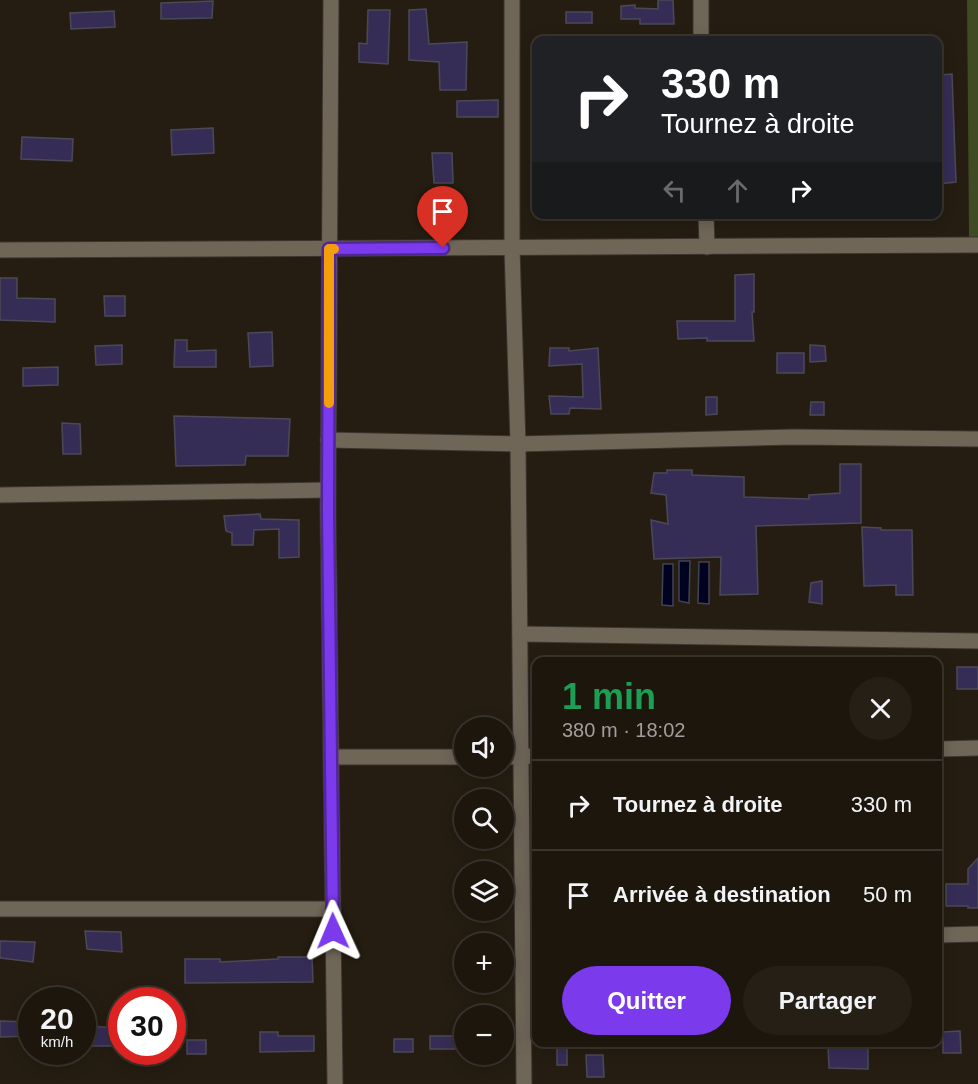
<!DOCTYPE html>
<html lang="fr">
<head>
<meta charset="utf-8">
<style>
  :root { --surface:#1c160d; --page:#251f16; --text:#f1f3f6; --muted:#a09f9d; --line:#3a352e; --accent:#7c3aed }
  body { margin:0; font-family:Arial,sans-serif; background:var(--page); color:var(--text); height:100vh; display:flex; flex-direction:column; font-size:22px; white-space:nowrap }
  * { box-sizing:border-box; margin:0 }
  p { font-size:20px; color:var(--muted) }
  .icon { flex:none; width:33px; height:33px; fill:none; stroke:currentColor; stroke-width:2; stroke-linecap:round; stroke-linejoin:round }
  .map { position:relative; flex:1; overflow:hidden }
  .sheet { position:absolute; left:532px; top:657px; width:410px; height:390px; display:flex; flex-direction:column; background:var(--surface); border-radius:12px; box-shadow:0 3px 15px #0003,0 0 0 2px var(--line) }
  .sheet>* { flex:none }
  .hud { position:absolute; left:532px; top:36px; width:410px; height:183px; border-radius:12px; box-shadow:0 3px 15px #0003,0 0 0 2px var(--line); background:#202124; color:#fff; overflow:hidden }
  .controls { position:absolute; left:454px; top:717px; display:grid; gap:12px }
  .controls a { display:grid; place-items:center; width:60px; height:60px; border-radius:50%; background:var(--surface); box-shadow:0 3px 15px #0003,0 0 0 2px var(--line); font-size:30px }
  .speed { position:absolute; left:18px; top:987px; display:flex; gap:12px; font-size:30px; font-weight:700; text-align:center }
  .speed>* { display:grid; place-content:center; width:78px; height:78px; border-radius:50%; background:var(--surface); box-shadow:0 3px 15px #0003,0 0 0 2px var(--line); line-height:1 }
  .speed small { font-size:15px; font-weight:400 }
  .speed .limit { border:9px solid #d22; background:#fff; color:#111 }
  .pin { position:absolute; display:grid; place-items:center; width:51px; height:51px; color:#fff; margin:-62px -26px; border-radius:50% 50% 50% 0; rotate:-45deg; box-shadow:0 0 6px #0007 }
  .pin .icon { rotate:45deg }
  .me { position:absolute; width:66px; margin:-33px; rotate:359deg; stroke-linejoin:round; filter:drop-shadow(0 0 4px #0008) }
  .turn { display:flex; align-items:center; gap:21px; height:126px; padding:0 30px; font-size:27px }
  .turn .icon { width:78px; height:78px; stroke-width:2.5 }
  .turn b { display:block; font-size:42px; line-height:51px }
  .lanes { display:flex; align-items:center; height:57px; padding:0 30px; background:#0003; justify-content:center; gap:30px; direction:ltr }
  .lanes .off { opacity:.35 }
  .round { display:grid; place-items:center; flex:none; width:63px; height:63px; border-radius:32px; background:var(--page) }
  .head { display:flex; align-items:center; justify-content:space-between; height:102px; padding:0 30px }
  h1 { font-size:36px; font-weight:700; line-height:45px; color:#1e9e55 }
  .primary-button { display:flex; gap:12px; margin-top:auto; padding:12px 30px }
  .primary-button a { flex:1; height:69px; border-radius:36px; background:var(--accent); color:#fff; font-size:24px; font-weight:700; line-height:69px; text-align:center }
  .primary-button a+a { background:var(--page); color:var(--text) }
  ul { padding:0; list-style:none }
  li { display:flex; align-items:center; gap:18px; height:90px; padding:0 30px; border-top:2px solid var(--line) }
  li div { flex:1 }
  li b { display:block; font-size:22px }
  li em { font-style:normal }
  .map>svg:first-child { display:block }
</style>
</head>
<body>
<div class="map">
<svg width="978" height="1084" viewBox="0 0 978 1084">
  <rect width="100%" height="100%" fill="#251d11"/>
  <polygon fill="#3e4b23" points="967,0 978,0 978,237 969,237"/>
  <g fill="#000320" stroke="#424355" stroke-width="1.5">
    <polygon points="679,561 690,561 689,603 679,601"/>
    <polygon points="699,562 709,562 709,604 698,603"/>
    <polygon points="663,564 673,564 673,606 662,605"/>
  </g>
  <g fill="#362d57" stroke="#4b4957" stroke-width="1.5">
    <polygon points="658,0 673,0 674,24 640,24 640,19 621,19 621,6 635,5 635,8 658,9"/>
    <polygon points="213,1 212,18 161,19 161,3"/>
    <polygon points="426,9 429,44 467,42 466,90 440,90 439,62 409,60 409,10"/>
    <polygon points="368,10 390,10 388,64 359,62 359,43 367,44"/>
    <polygon points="114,11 115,27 71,29 70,13"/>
    <rect x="566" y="12" width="26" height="11"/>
    <polygon points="952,74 956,182 938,184 938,75"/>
    <polygon points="498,100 498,117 457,117 457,101"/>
    <polygon points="213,128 214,153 172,155 171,130"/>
    <polygon points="22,137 73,139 72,161 21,159"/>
    <polygon points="432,153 452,153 453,183 434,183"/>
    <polygon points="754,274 754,312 752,312 754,341 707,341 707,338 678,339 677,321 735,321 735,275"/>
    <polygon points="0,278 17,278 17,298 55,299 55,322 0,320"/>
    <polygon points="104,296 125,296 125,316 105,316"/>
    <polygon points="272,332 273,366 250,367 248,333"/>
    <polygon points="175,340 187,340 187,351 216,350 216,367 174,367"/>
    <polygon points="122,345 122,364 96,365 95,346"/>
    <polygon points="810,345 825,346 826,361 810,362"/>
    <polygon points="550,348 569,348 569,351 598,348 601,409 570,408 569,414 551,414 549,396 583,397 582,364 549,366"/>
    <rect x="777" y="353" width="27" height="20"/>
    <polygon points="58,367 58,385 23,386 23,368"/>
    <polygon points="706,397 717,397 717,414 706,415"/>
    <polygon points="811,402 824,402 824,415 810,415"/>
    <polygon points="174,416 290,419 288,456 246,456 245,465 176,466"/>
    <polygon points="62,423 80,424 81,454 63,454"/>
    <polygon points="840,464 861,464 861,523 756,526 758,594 720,595 721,557 654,559 651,520 668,524 666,495 651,493 654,473 667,473 667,470 692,470 692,475 744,477 744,497 809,499 809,495 840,493"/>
    <polygon points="260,514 261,519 299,520 299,557 279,558 279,529 254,530 253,545 232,545 232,533 226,531 224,516"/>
    <polygon points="862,527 881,528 881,530 912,530 913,595 896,595 896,585 864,586"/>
    <polygon points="822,581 822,604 809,602 811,583"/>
    <rect x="957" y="667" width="21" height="22"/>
    <polygon points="978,858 978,908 968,908 968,906 946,906 946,884 968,884 968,869"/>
    <polygon points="85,931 121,932 122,952 87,949"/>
    <polygon points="0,941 35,942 33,962 0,958"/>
    <polygon points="278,957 312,957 313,982 185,983 185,959 220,959 220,962 278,959"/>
    <polygon points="0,1021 31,1022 30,1036 0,1037"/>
    <polygon points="82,1026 122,1028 120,1046 82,1046"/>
    <polygon points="960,1031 961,1053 943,1053 943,1032"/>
    <polygon points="260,1032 278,1032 278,1036 314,1036 314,1051 260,1052"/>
    <rect x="430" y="1036" width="29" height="13"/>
    <rect x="394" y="1039" width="19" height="13"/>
    <rect x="187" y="1040" width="19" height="14"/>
    <rect x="557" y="1042" width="10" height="23"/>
    <polygon points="842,1042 859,1042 859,1047 868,1047 868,1069 829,1068 828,1046 842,1046"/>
    <polygon points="586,1055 603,1055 604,1077 587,1077"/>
  </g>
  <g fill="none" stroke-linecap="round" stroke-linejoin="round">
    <g stroke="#3c352f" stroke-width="17">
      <g id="minor">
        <polyline points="331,0 328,511 335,1084"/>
        <polyline points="512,0 512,248 518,444 524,1084"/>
        <polyline points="701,0 701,40"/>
        <polyline points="706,214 707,247"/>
        <polyline points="0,250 978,245"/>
        <polyline points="328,440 518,444 795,437 978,439"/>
        <polyline points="0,495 328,490"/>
        <polyline points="520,634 978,641"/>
        <polyline points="938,749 978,748"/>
        <polyline points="332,757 465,757"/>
        <polyline points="504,757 537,756"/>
        <polyline points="0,909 333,909"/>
        <polyline points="938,935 978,934"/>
      </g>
    </g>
    <use href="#minor" stroke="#6f6658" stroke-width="15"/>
  </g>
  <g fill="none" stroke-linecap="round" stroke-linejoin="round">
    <g stroke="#51269a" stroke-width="15">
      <polyline id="route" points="333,931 328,511 329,249 443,248"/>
    </g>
    <use href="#route" stroke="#7c3aed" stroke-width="10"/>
    <polyline stroke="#f59e0b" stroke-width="10" points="329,403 329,249 334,249"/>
  </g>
</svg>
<div class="controls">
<a><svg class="icon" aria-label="sound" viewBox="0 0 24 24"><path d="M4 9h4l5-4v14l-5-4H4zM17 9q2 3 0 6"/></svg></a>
<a><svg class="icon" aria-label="search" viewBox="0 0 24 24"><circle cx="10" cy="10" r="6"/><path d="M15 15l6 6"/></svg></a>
<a><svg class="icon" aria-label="layers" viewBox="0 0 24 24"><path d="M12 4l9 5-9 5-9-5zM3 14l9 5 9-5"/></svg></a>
<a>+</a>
<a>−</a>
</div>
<div class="speed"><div>20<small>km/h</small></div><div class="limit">30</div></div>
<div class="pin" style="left:443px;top:248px;background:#d93025"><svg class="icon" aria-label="arrive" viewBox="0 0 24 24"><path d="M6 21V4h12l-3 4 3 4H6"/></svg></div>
<svg class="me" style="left:333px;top:931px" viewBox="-20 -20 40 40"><path d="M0-17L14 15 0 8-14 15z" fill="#7c3aed" stroke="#fff" stroke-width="4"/></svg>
<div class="hud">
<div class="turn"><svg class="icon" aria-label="right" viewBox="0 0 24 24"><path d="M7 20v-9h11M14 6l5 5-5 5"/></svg><div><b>330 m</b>Tournez à droite</div></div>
<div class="lanes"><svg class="icon off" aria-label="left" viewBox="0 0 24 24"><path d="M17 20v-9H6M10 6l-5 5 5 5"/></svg><svg class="icon off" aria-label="ahead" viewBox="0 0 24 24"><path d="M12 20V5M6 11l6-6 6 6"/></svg><svg class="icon" aria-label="right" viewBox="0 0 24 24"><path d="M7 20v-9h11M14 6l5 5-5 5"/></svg></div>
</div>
<section class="sheet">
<div class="head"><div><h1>1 min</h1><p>380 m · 18:02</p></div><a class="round"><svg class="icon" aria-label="close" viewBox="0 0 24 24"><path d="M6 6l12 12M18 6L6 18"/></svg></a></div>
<ul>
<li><svg class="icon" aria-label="right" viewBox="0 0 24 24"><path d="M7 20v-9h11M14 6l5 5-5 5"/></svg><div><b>Tournez à droite</b></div><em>330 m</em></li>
<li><svg class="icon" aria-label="arrive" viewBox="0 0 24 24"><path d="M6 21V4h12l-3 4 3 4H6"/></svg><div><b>Arrivée à destination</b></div><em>50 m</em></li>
</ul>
<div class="primary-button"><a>Quitter</a><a>Partager</a></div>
</section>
</div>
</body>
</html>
